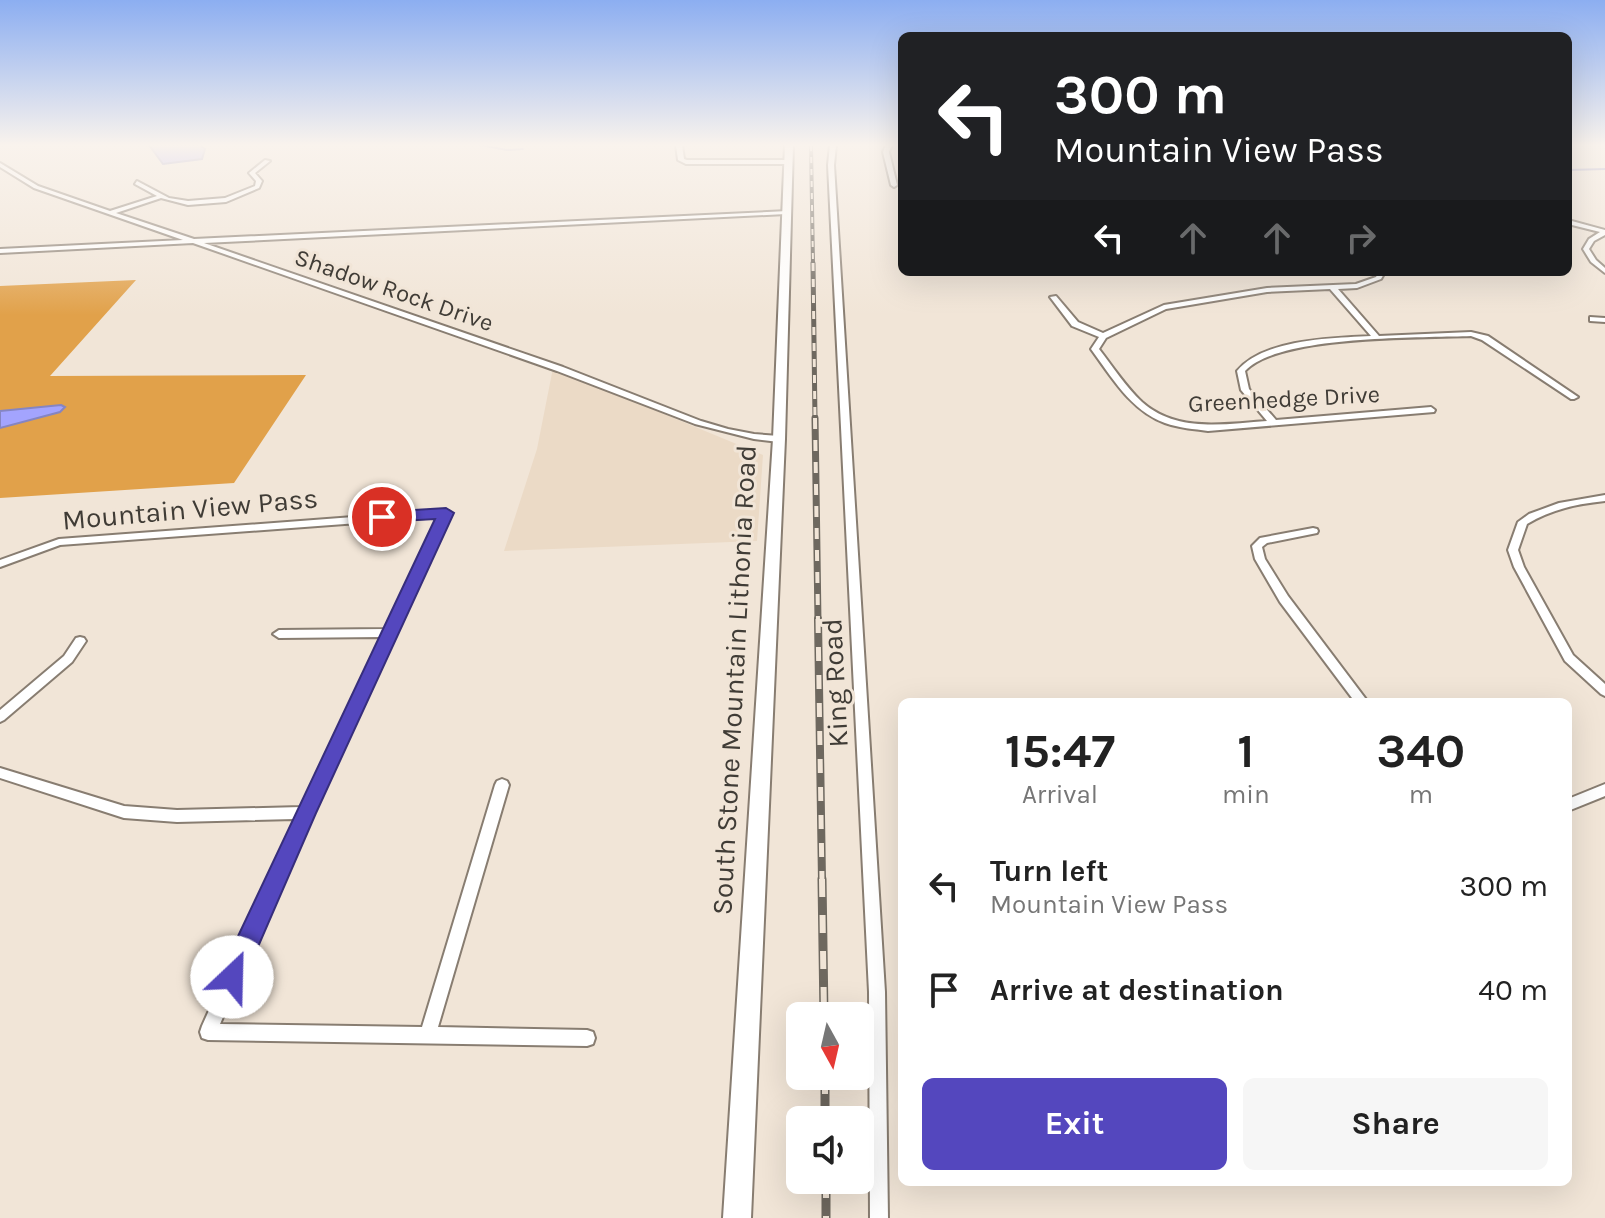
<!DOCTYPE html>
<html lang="en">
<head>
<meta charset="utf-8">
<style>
  :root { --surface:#fff; --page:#f6f6f6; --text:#222; --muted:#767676; --accent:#5447be }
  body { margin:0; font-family:Karla,sans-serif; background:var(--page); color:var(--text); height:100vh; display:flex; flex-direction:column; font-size:30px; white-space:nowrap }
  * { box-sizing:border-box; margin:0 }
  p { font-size:26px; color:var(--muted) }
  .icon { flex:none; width:44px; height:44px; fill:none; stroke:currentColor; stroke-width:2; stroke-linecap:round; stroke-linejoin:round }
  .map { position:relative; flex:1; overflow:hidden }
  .sheet { position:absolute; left:898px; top:698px; width:674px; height:488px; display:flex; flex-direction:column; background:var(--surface); border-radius:12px; box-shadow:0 8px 32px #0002 }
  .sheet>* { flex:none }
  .hud { position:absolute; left:898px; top:32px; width:674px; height:244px; border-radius:12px; box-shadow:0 8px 32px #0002; background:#202124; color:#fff; overflow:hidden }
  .needle { width:52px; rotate:172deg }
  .controls { position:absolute; left:786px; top:1002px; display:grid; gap:16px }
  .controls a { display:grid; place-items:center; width:88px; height:88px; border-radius:12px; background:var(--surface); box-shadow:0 8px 32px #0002; font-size:40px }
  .pin { position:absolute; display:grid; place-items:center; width:68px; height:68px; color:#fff; margin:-34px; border:4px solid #fff; border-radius:50%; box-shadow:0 2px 8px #0007 }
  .me { position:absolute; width:88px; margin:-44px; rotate:24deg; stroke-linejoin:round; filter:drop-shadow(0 0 6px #0008) }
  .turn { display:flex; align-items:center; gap:28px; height:168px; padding:0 24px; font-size:36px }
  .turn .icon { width:104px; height:104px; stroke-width:2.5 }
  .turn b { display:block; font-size:56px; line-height:68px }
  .lanes { display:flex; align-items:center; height:76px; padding:0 24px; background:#0003; justify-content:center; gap:40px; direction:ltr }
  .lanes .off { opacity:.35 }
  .eta { display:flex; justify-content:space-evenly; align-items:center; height:136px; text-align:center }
  .eta b { font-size:48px; font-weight:700; line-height:56px }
  .cta { display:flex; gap:16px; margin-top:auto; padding:16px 24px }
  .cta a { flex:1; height:92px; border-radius:12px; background:var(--accent); color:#fff; font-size:32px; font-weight:700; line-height:92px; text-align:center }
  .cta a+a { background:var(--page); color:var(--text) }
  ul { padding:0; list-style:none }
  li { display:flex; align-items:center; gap:24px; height:104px; padding:0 24px }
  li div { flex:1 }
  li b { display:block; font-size:30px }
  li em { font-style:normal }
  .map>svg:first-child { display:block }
</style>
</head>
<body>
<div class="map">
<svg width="1605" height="1218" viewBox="0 0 1605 1218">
  <rect width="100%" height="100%" fill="#f1e5d7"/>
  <polygon fill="#ebdac6" points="553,368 763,455 757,541 504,551 537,449"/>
  <polygon fill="#e1a14a" points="136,280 50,376 306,375 234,483 0,498 0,286"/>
  <g fill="#a3a4fe" stroke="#8585c2" stroke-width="2">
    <polygon points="149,145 200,145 205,149 202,159 163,164"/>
    <polygon points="61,405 65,407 60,412 0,428 0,411"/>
  </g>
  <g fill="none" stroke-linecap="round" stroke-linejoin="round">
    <g stroke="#8585c2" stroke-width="2">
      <polyline points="480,145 507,150 523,149"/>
      <polyline points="1568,170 1605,169"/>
    </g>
    <g stroke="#887d71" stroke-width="4">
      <g id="street">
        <polygon points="676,145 682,145 684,159 687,160 789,160 792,162 789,164 686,164 678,160"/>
        <polygon points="830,145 836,145 834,165 885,992 888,1218 870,1218 869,992 828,165"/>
        <polygon points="886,145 892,145 889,152 897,185 894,187 891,185 883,152"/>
        <polygon points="265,160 270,161 255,173 262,181 259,188 226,202 188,205 161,198 116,213 194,239 788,211 788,213 786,214 204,243 563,367 701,421 728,429 754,434 779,436 783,439 779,442 754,439 695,424 557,371 193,243 0,253 0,249 183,240 34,188 0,167 0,163 38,186 110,211 157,196 135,184 137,181 169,198 188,201 225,198 255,186 256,181 249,173"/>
        <polygon points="1568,220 1605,230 1605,235 1594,241 1589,249 1596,260 1605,268 1605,273 1591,262 1583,249 1589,239 1600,232 1568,224"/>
        <path d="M 1379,272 L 1385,272 L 1381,279 L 1357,288 L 1338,289 L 1379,336 L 1471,332 L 1488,336 L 1578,397 L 1574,399 L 1571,399 L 1482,340 L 1471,336 C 1420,338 1278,335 1245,371 L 1249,389 L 1276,420 L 1431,407 L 1435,410 L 1434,412 L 1208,431 C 1194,429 1179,428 1165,423 C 1131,411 1111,376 1091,349 L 1099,337 L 1072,326 L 1050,297 L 1056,296 L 1078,322 L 1103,333 L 1164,305 L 1267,288 L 1356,284 L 1376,277 ZM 1330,289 L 1371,336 C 1331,338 1264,339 1237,371 L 1241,390 L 1267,421 C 1225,424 1177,433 1142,402 C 1126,387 1113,367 1099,349 L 1106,338 L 1166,309 L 1267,292 Z"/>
        <polygon points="1590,317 1605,318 1605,322 1590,321"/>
        <path d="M 1605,495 L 1605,501 C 1577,504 1552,509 1527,524 L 1518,550 L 1524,567 L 1573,655 L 1605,684 L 1605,696 L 1601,694 L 1565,661 L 1514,567 L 1508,550 L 1518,522 L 1529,514 L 1559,503 Z"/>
        <polygon points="446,510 451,513 312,813 220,1024 422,1027 495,785 497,781 502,779 507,781 509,785 438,1027 587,1030 593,1032 595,1038 593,1044 587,1046 208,1040 202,1038 200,1032 202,1026 295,819 177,822 124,818 0,778 0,768 124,806 177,810 301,807 382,637 279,638 273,634 279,630 386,629 439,517 60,545 0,567 0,560 59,539"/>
        <polygon points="1313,528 1317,529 1318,531 1317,533 1267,543 1262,547 1265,559 1288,596 1368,702 1355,702 1280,602 1255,559 1252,546 1260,538"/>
        <polygon points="80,637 84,638 86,641 72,662 4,720 0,722 0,710 64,656 76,638"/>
        <polygon points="1605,784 1605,796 1568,811 1568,799"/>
      </g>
    </g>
    <g stroke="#887d71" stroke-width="4">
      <polygon id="secondary" points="785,145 793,145 785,439 751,1218 723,1218 773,439"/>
    </g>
    <use href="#street" fill="#fff" fill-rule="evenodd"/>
    <use href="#secondary" fill="#fff" fill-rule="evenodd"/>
    <g stroke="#6e685f" stroke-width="4">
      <polyline id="rail-far4" points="811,145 813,265"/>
    </g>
    <g stroke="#6e685f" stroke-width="5">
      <polyline id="rail-far3" points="813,263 815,420"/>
    </g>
    <g stroke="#6e685f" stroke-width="7">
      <polyline id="rail-far2" points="815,418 818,621"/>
    </g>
    <g stroke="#6e685f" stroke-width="8">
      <polyline id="rail-far1" points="818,619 822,881"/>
    </g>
    <g stroke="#6e685f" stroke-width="9">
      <g id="rail">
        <polyline points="822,879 824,1016"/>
        <polyline points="825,1076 825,1120"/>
        <polyline points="826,1180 826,1218"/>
      </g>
    </g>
    <use href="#rail-far4" stroke="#f1e5d7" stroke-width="2" stroke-dasharray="6" stroke-linecap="butt"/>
    <use href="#rail-far3" stroke="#f1e5d7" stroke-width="3" stroke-dasharray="8" stroke-linecap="butt"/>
    <use href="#rail-far2" stroke="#f1e5d7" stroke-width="4" stroke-dasharray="11" stroke-linecap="butt"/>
    <use href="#rail-far1" stroke="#f1e5d7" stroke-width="5" stroke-dasharray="14" stroke-linecap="butt"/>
    <use href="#rail" stroke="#f1e5d7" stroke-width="6" stroke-dasharray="18" stroke-linecap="butt"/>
  </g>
  <linearGradient id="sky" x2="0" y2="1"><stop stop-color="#8caef1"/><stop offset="0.46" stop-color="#f9f3ed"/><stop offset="1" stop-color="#f9f3ed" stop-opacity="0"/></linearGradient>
  <rect width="1605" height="315" fill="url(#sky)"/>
  <polygon fill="#5447be" stroke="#372e7c" stroke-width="2" points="446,508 454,513 316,813 241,986 232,990 223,986 219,977 223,968 435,519 382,522 374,517 382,512"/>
  <g text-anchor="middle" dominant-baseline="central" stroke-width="6" stroke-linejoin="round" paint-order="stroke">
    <g font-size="24" fill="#403c36" stroke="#f1e5d7">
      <text transform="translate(394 290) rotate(19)">Shadow Rock Drive</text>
      <text transform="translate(1284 399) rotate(-3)">Greenhedge Drive</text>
    </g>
    <g font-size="28" fill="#403c36" stroke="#f1e5d7">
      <text transform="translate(190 509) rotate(-5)">Mountain View Pass</text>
      <text transform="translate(734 680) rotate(-87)">South Stone Mountain Lithonia Road</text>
      <text transform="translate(835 683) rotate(-93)">King Road</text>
    </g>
  </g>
</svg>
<div class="controls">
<a><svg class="needle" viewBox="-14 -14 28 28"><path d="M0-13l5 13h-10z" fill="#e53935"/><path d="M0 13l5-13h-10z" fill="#767676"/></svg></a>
<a><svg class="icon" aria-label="sound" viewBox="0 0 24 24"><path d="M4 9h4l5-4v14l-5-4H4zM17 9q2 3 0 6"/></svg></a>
</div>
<div class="pin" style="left:382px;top:517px;background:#d93025"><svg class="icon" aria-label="arrive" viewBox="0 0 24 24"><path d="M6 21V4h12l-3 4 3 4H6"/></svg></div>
<svg class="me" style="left:232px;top:977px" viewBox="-20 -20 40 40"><circle r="19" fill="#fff"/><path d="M0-13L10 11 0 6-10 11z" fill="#5447be"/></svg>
<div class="hud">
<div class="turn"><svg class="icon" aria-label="left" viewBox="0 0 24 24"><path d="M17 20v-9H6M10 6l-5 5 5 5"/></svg><div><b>300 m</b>Mountain View Pass</div></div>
<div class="lanes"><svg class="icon" aria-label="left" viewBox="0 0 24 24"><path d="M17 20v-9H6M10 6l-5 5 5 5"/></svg><svg class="icon off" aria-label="ahead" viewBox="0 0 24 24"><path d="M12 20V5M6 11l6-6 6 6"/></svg><svg class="icon off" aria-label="ahead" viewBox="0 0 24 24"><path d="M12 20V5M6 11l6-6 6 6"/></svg><svg class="icon off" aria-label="right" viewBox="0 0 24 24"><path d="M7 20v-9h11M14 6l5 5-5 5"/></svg></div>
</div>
<section class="sheet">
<div class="eta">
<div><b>15:47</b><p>Arrival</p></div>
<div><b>1</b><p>min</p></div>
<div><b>340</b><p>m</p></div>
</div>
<ul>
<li><svg class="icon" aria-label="left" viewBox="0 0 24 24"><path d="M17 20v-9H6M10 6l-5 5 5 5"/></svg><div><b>Turn left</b><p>Mountain View Pass</p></div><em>300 m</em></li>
<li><svg class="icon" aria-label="arrive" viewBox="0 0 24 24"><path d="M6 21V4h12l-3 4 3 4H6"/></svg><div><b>Arrive at destination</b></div><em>40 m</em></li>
</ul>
<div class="cta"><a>Exit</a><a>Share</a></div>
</section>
</div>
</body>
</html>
